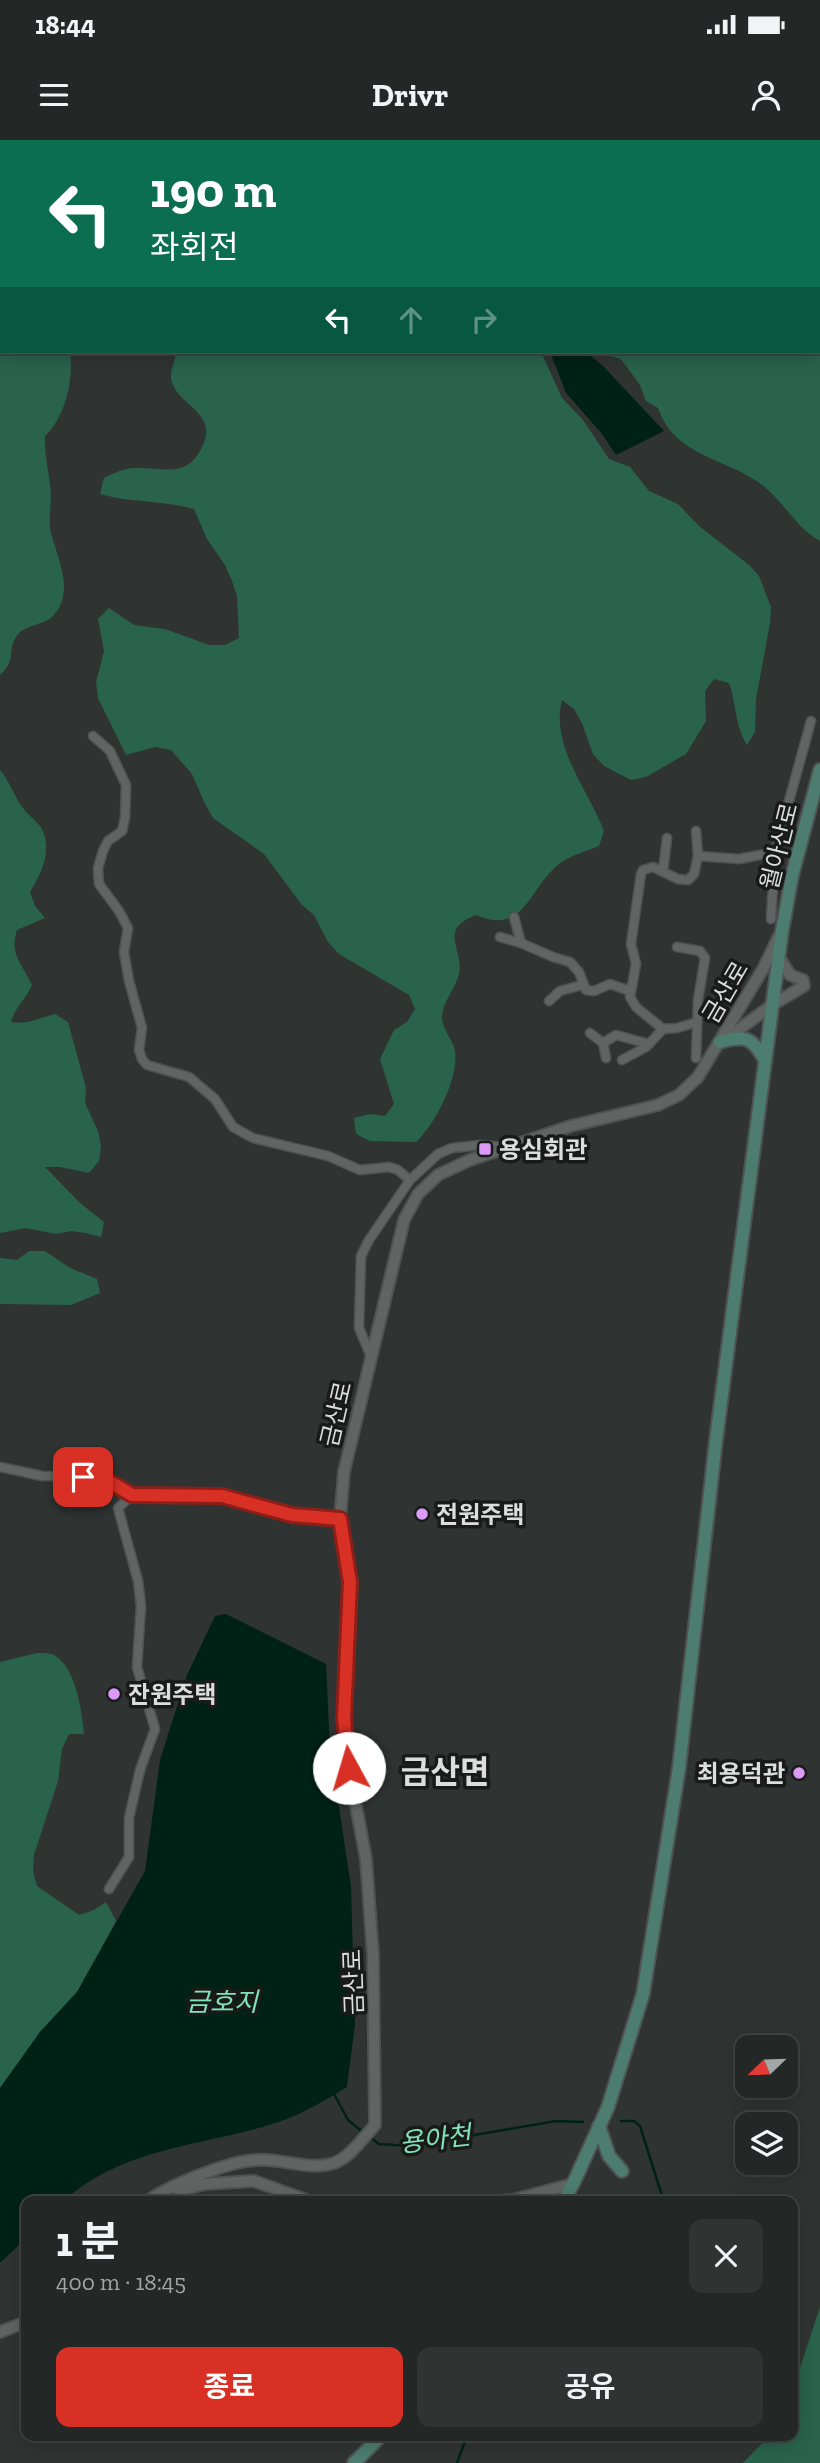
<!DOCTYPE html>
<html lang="ko">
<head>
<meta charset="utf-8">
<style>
  :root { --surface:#232726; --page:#2f3332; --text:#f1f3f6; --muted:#a3a5a7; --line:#404443; --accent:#d93025 }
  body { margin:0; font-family:"Zilla Slab","Noto Sans KR",serif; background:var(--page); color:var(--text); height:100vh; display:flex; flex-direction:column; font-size:26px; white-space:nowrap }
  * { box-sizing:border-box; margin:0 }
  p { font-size:23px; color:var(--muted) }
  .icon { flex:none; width:38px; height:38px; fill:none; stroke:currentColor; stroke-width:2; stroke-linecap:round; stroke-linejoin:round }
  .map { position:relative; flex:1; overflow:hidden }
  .drawer { position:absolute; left:21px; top:2056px; width:777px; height:245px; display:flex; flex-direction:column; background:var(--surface); border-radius:14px; box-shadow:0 4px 18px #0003,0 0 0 2px var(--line) }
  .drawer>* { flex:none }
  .banner { position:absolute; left:0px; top:0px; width:821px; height:214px; box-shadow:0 4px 18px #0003,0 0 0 2px var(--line); background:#0b6e4f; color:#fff; overflow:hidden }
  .needle { width:46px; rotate:247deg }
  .buttons { position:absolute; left:735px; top:1895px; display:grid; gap:14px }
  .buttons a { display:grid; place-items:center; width:63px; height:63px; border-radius:14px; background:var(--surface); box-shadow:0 4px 18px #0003,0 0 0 2px var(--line); font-size:35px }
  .pin { position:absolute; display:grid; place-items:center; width:60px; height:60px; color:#fff; margin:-30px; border-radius:14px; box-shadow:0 4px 10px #0006 }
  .me { position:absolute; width:77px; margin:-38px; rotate:354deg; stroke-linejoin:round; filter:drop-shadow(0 0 5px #0008) }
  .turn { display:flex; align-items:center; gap:24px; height:147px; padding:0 35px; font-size:32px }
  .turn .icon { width:91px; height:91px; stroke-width:2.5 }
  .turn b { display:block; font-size:49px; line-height:60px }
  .lanes { display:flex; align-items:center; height:66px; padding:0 35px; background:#0003; justify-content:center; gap:35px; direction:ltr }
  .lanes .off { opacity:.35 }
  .round { display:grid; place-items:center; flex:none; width:74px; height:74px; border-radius:14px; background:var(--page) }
  .headline { display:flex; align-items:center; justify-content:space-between; height:119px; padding:0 35px }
  h1 { font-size:42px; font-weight:700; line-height:52px }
  .cta { display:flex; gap:14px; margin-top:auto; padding:14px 35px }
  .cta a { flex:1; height:80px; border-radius:14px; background:var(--accent); color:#fff; font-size:28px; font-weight:700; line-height:80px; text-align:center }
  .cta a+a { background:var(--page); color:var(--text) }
  .status { display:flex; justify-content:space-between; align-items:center; height:49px; padding:0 35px; background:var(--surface); direction:ltr }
  .status svg { height:19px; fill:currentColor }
  header { display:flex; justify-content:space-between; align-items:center; height:91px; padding:0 35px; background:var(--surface); font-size:32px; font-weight:700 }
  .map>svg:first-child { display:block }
</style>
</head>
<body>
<div class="status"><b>18:44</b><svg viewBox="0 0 49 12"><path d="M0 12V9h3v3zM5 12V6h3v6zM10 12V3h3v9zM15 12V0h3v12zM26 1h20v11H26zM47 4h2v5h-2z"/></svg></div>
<header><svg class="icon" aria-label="menu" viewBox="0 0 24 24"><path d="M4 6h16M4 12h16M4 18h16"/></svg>Drivr<svg class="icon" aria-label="person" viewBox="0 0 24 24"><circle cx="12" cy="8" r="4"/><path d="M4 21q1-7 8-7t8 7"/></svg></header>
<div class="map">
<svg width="820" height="2323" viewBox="0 0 820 2323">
  <rect width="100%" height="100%" fill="#2f3432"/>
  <g fill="#29634d">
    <path d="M 0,0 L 820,0 L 820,401 C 798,389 786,366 767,349 C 731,317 676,320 658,268 L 646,261 L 640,245 L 621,219 L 596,212 L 819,212 L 819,2 L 2,2 L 2,212 L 70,212 C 74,240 65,277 45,296 C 44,316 50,335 51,355 C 51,366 49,377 50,388 C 55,415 77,450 53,476 C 43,486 24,484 16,497 C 7,510 17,520 0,535 Z"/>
    <path d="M 176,212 L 541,212 L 562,258 L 583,280 L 609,319 L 630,327 L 649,351 L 678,364 L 699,386 L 749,425 L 759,436 L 771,467 L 770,483 L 756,559 L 755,592 L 747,605 C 734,583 737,566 729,543 L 714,539 L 705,551 L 706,581 L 686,614 L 646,637 L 631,640 L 604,626 L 593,614 L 582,583 L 574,569 L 562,560 C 550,606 589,651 604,691 L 599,706 C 586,711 570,716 559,724 C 528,749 525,796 476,775 C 435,791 467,810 458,837 C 454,851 443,861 442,877 C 442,889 453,900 455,911 C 459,938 435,985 416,1002 L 370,1001 L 356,994 L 354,978 L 370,974 L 385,976 L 394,964 L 380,919 L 394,890 L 407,882 L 415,869 L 409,855 L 339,814 L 328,802 L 314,775 L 302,765 L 264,714 L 213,678 L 205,664 L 192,634 L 171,610 L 155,607 L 126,615 L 98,558 L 96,542 L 104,511 L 98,479 L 109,468 L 134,485 L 165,489 L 209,505 L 225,505 L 239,498 L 237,456 L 232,441 L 225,425 L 207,399 L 194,369 C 163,360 131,363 100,354 L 104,338 C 114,333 124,328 136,328 C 164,327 187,339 202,307 C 220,271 175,266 171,238 C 170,231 176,220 176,212 Z"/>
    <path d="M 0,630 C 10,642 14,656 23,668 C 29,677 41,683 44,694 C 51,715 40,735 30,752 L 35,766 L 45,778 L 17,790 C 9,815 22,823 32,845 C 26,859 15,867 11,882 C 27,885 39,878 55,874 L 68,882 L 86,948 L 85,963 L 98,991 L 101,1006 L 99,1021 L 89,1033 L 60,1027 L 45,1027 L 80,1063 L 104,1082 L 101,1097 L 86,1093 L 71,1091 L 56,1094 L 26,1088 L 0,1093 Z"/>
    <polygon points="29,1111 45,1111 70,1128 97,1139 100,1153 71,1165 0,1164 0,1118 17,1120"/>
    <path d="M 37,1513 C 42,1513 49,1513 54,1515 C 76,1527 82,1572 84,1594 L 69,1594 L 62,1609 L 58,1641 L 34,1715 L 33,1731 L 37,1746 L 79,1775 L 94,1770 L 106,1762 L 116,1781 L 77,1852 L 40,1892 L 0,1948 L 0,1522 Z"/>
    <polygon points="820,2167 820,2323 743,2323 769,2296 793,2296 793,2249"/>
  </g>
  <g fill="#002216">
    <polygon points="550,212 586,212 604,227 664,291 616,315 602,294 566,253"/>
    <path d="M 226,1474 L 326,1524 L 330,1608 L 351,1746 L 355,1884 L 347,1947 C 322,1962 298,1977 269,1985 C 200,2006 119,2009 64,2061 L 26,2062 L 26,2098 L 0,2123 L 0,1948 L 40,1892 L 77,1852 L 145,1731 L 160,1620 L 187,1535 L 215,1476 Z"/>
  </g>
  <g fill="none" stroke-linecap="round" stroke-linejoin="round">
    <g stroke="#002216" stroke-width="2.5">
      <polyline points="333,1952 348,1980 364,1993"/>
      <polyline points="621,1981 634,1981 640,1986 664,2062"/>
      <polyline points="370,1997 379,2004 410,2006 556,1981 583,1982"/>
      <polyline points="457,2323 467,2296"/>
    </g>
    <g stroke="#4e5250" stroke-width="11">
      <g id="minor">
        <polyline points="93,596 110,611 126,645 125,678 122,691 108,701 103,711 98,728 99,744 119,771 128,788 124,812 129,841 142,888 139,910 142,919 147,925 189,937 215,959 233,987 253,998 328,1016 360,1030 389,1027 398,1030 410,1040"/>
        <polyline points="696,691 698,716"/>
        <polyline points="663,731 667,698"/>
        <polyline points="514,777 521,803 553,817 570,822 579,832 586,850 594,851 610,844 630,851"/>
        <polyline points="771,779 775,712 811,581"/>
        <polyline points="500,797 521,803"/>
        <polyline points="677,807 700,811 705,818 698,860 696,918"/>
        <polyline points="549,861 560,851 582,845"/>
        <polyline points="697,882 677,888 663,889 636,867 630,857 636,824 631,804 641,734 643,730 653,727 678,739 688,740 694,734 698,716 739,719 775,712"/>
        <polyline points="590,893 603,903"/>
        <polyline points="606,918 603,903 616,895 649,904"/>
        <polyline points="622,920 646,907 663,889"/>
        <polyline points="371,1216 359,1188 361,1116 369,1100 410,1040 438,1014 452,1008 480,1005 505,1007"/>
        <polyline points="0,1327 42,1336 103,1337 132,1355"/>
        <polyline points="109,1749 129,1717 129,1678 140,1630 155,1589 137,1527 141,1466 138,1441 118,1368 132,1355 222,1356 292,1375 340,1379"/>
      </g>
    </g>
    <g stroke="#4e5250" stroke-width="14">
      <g id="tertiary">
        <polyline points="726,899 772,865 804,846 803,840 790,835 779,817"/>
        <polyline points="179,2051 205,2044 254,2041 312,2062"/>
        <path d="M 146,2062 C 169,2046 228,2021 256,2020 C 280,2018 307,2030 331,2024 C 348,2020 364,1997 375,1985 L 373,1815 L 366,1719 L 349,1628 L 344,1579 L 350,1442 L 340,1379 L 344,1332 L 404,1080 L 418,1054 L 438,1035 L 470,1020 L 571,986 L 658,965 L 679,955 L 698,937 L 763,829 L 779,796"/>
        <polyline points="505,2062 573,2044"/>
        <polyline points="0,2192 26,2182"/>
      </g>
    </g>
    <g stroke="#4e5250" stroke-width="16">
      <g id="secondary">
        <path d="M 720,902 C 745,895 752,897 765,920"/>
        <polyline points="599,1986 609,2016 622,2031"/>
        <polyline points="506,2061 506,2062"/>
        <polyline points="563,2062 573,2044 608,1967 643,1854 679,1628 716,1300 782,791 792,736 820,630"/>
        <polyline points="354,2323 381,2296"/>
      </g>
    </g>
    <use href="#minor" stroke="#606563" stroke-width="8"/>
    <use href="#tertiary" stroke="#606563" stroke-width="10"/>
    <use href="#secondary" stroke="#4c7d6e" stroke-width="12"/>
  </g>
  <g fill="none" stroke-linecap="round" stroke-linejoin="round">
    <g stroke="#8d1f18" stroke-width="18">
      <polyline id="route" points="83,1337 103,1338 132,1355 222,1356 292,1375 340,1379 350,1442 344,1579 349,1628"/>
    </g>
    <use href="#route" stroke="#d93025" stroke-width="12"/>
  </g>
  <g fill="#da9af6" stroke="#191b1a" stroke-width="2.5">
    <rect x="478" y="1002" width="14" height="14" rx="3.5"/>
    <circle cx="422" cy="1374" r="7"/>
    <circle cx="114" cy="1554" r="7"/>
    <circle cx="799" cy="1633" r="7"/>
  </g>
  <g text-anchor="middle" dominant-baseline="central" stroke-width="7" stroke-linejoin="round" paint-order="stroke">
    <g font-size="24" fill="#dbdedc" stroke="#191b1a">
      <text transform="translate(779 706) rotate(-76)">월아산로</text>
      <text transform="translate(725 852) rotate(-60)">금산로</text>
      <text transform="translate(336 1274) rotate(-77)">금산로</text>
      <text transform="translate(353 1842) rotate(-92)">금산로</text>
    </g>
    <g font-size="24" font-weight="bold" fill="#dbdedc" stroke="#191b1a" text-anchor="start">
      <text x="499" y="1009">용심회관</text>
      <text x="436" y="1374">전원주택</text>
      <text x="128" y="1554">잔원주택</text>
      <text x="785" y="1633" text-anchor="end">최용덕관</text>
    </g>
    <g font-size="26" font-style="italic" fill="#84e2bb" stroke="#191b1a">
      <text x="222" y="1862">금호지</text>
      <text transform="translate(435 1999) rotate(-7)">용아천</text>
    </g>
    <g font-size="32" font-weight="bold" fill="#dbdedc" stroke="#191b1a">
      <text x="445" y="1632">금산면</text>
    </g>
  </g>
</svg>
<div class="buttons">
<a><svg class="needle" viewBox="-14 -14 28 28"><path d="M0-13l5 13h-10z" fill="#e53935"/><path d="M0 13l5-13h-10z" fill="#a3a5a7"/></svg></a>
<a><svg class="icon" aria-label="layers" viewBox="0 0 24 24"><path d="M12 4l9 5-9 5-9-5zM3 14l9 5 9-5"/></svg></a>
</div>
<div class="pin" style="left:83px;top:1337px;background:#d93025"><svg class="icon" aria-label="arrive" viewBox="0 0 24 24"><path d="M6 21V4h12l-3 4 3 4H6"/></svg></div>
<svg class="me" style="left:349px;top:1628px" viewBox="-20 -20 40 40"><circle r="19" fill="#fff"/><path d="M0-13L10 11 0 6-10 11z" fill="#d93025"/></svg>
<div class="banner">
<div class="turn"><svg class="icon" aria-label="left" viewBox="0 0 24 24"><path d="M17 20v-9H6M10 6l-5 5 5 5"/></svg><div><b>190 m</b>좌회전</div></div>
<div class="lanes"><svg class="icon" aria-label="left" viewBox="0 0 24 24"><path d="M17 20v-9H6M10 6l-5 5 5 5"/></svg><svg class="icon off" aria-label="ahead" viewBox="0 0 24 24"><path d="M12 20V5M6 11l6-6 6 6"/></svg><svg class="icon off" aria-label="right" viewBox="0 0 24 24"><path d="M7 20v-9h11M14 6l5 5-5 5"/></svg></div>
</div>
<section class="drawer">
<div class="headline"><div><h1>1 분</h1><p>400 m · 18:45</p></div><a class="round"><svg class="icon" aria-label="close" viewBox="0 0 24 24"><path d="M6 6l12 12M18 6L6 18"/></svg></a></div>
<div class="cta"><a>종료</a><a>공유</a></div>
</section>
</div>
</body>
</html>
